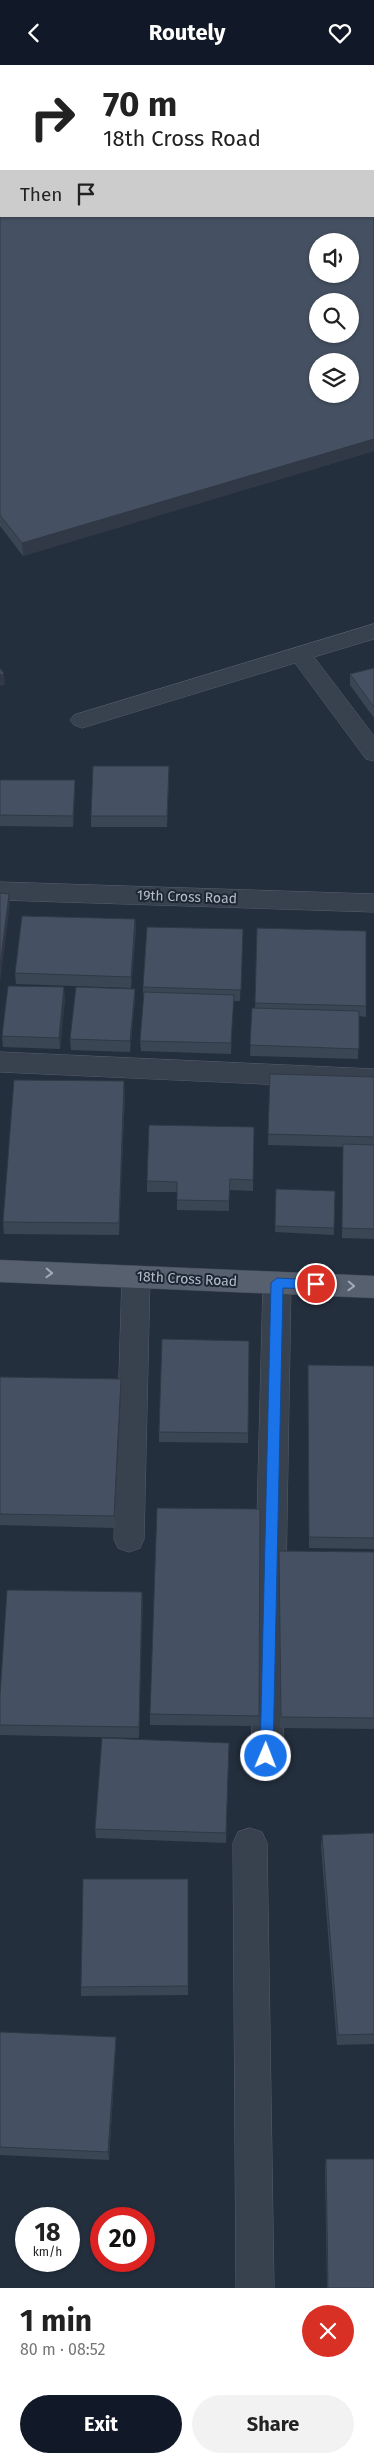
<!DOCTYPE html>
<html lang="en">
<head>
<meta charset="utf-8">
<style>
  :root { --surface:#fff; --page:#f2f2f2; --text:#222; --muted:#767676; --accent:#111827 }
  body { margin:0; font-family:"Fira Sans",sans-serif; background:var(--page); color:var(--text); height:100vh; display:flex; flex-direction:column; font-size:19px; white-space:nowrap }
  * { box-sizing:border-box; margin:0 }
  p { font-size:16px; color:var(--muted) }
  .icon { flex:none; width:28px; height:28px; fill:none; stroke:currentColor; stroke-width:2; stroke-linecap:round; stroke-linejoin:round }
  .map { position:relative; height:2223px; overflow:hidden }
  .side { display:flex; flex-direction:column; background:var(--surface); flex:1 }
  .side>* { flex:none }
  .banner { position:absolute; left:0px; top:0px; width:375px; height:152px; box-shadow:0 1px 4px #0004; background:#fff; color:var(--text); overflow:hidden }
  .buttons { position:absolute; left:309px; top:168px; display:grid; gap:10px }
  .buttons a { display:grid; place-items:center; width:50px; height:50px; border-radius:50%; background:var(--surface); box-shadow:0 1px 4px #0004; font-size:25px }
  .speed { position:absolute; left:15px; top:2142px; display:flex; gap:10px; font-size:25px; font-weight:700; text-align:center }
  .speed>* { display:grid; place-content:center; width:65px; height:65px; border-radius:50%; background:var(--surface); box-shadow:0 1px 4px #0004; line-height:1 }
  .speed small { font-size:12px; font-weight:400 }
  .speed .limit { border:8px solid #d22; background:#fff; color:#111 }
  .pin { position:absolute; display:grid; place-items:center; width:42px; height:42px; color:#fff; margin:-21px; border:2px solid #fff; border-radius:50%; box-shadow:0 1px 5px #0007 }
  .me { position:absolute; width:55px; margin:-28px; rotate:1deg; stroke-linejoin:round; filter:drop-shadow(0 0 4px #0008) }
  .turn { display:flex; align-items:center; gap:18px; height:105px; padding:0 20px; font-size:22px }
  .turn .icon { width:65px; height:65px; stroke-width:2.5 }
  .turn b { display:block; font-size:35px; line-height:42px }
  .then { display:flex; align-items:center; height:48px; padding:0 20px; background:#0003; gap:10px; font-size:19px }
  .round { display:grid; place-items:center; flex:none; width:52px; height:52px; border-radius:26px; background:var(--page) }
  .summary { display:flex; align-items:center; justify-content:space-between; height:85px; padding:0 20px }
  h1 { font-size:30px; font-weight:700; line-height:38px }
  .action { display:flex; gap:10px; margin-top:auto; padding:10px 20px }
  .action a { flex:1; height:58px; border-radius:30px; background:var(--accent); color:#fff; font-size:20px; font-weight:700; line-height:58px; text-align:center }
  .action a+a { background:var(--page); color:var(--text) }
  header { display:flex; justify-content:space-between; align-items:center; height:65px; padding:0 20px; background:var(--accent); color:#fff; font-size:22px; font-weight:700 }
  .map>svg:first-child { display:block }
</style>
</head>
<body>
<header><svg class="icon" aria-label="back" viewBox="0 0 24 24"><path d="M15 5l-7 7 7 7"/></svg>Routely<svg class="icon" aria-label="heart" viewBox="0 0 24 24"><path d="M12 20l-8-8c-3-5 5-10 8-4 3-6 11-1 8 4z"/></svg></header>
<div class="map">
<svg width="374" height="2223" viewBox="0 0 374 2223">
  <rect width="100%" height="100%" fill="#242f3e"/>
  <polygon fill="#263c3f" points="0,0 181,0 1,1 0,58"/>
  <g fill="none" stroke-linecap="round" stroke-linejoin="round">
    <g stroke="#565f6c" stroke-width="1">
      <g id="minor">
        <polygon points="374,559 374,574 314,592 374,671 374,696 366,694 295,598 82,663 74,660 70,655 74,650"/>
        <polygon points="0,817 374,829 374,847 0,835"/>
        <polygon points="0,987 374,1004 374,1024 0,1007"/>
        <polygon points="136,1201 146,1204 150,1212 144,1474 140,1483 129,1487 118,1483 114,1474 122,1212 126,1204"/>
        <polygon points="277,1207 287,1210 291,1218 283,1691 278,1701 267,1706 256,1701 251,1691 263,1218 267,1210"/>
        <polygon points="250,1763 262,1767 267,1778 274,2223 236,2223 233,1778 238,1767"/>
      </g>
    </g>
    <g stroke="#414a57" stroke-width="1">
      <polygon id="major" points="0,1195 374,1211 374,1233 0,1217"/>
    </g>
    <use href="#minor" fill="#38414e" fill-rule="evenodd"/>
    <use href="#major" fill="#56606e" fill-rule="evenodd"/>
  </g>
  <g fill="#3b4654">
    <polygon points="346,0 374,0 374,25 374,1 348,1"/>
    <polygon points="0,64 374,132 374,386 23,491 0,461"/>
    <polygon points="374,603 374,653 350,620 350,609"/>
    <polygon points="169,712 167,762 91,762 91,751"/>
    <polygon points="0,715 75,715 75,726 73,762 0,761"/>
    <polygon points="135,854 136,864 131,923 16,919 15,908"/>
    <polygon points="257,863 366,941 366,952 359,951 358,994 250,991 252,943 255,943"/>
    <polygon points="243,864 240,936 233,936 231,989 141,986 140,976 144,933 143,933 143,922"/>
    <polygon points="135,924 135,934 130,987 71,985 70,974"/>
    <polygon points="65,933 60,984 3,982 2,971"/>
    <polygon points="270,1009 374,1012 374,1174 342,1173 343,1082 268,1080"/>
    <polygon points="125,1028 119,1170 4,1169 3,1157"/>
    <polygon points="254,1062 253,1126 229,1125 229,1146 177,1145 177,1127 147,1127 147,1116"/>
    <polygon points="276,1124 334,1163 334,1170 275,1167"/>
    <polygon points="249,1276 248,1378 159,1377 159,1367"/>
    <polygon points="308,1300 374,1301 374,1484 309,1483 308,1312"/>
    <polygon points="0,1312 121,1314 121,1326 114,1463 0,1460"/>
    <polygon points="279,1486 374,1487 374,1664 280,1663"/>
    <polygon points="142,1527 139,1673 0,1670 0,1630"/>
    <polygon points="150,1649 259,1651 259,1661 150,1660"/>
    <polygon points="229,1678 226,1778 96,1773 95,1764"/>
    <polygon points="374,1768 374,1979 337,1980 321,1781 322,1770"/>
    <polygon points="188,1814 188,1930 81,1931 81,1922"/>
    <polygon points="0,1967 116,1980 109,2095 0,2090"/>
    <polygon points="326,2094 374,2223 327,2223 325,2102"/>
  </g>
  <g fill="#303945">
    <polygon points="374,374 374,386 23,491 22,478"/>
    <polygon points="4,609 5,620 0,621 0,610"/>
    <polygon points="75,715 75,726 73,762 73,751"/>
    <polygon points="9,829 10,839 0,918 0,901"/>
    <polygon points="135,854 136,864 131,923 131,912"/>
    <polygon points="64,922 65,933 60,984 59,973"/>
    <polygon points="135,924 135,934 130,987 130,976"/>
    <polygon points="124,1016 125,1028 119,1170 119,1158"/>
    <polygon points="121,1314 121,1326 114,1463 114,1451"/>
    <polygon points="142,1527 143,1539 139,1673 139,1662"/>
    <polygon points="116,1972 116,1980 109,2095 108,2087"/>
  </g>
  <g fill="#455162" stroke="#303945" fill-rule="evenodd">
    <polygon points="359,0 374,0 374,13 374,1 361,1"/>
    <path d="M 0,64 L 1,64 L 1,151 L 374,151 L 374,132 L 374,374 L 22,478 L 0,450 ZM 318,176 L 350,176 L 350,209 L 318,209 ZM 318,236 L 350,236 L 350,269 L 318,269 ZM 318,296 L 350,296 L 350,329 L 318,329 Z"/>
    <polygon points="0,603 4,609 0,610"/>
    <polygon points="374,603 374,642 350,609"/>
    <polygon points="93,701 169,701 167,751 91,751"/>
    <polygon points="0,715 75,715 73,751 0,750"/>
    <polygon points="0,828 9,829 0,901"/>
    <polygon points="22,851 135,854 131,912 15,908"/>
    <polygon points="147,862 243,864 241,925 143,922"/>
    <polygon points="257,863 366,866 366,941 255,938"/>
    <polygon points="8,921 64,922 59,973 2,971"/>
    <polygon points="76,922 135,924 130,976 70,974"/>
    <polygon points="144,927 234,930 231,978 140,976"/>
    <polygon points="252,943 359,946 359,984 250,980"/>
    <polygon points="270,1009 374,1012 374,1072 268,1069"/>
    <polygon points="14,1015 124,1016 119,1158 3,1157"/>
    <polygon points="149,1060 254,1062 253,1115 230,1114 229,1136 177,1135 177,1117 147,1116"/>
    <polygon points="343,1079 374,1080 374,1164 342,1163"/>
    <polygon points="276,1124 335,1126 334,1163 275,1161"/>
    <polygon points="162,1274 249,1276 248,1368 159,1367"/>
    <polygon points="308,1300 374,1301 374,1473 309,1472"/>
    <polygon points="0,1312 121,1314 114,1451 0,1449"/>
    <polygon points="157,1443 260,1444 259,1651 150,1649"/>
    <polygon points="279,1486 374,1487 374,1653 281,1652"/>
    <polygon points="7,1525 142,1527 139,1662 0,1660 0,1630"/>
    <polygon points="102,1673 229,1678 226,1768 95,1764"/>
    <polygon points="374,1768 374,1969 338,1970 322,1770"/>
    <polygon points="83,1814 188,1814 188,1921 81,1922"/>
    <polygon points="0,1967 116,1972 108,2087 0,2082"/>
    <polygon points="326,2094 374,2094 374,2223 328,2223"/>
  </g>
  <defs><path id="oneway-chevron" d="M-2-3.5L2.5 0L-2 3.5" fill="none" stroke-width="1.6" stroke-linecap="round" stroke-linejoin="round" transform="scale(1.25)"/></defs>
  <g stroke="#a1aab7">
    <use href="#oneway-chevron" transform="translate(49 1208) rotate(2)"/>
    <use href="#oneway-chevron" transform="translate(351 1221) rotate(2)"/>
  </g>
  <polygon fill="#1a73e8" stroke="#114b97" points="277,1213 316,1215 322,1219 316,1224 283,1223 273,1691 271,1695 266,1697 262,1695 260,1691 271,1218"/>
  <g text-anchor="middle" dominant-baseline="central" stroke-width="4" stroke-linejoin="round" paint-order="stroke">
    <g font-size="14" fill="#b4bcc9" stroke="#1d2633">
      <text transform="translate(187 832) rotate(2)">19th Cross Road</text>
      <text transform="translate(187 1214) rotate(3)">18th Cross Road</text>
    </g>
  </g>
</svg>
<div class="buttons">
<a><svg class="icon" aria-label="sound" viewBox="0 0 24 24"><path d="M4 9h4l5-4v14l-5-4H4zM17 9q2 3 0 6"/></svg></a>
<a><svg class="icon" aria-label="search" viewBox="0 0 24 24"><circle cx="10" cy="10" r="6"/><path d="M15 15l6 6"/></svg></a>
<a><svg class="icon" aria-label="layers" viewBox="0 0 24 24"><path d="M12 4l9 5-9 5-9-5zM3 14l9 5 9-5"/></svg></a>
</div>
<div class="speed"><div>18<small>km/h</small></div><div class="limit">20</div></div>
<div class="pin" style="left:316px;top:1219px;background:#d93025"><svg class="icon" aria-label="arrive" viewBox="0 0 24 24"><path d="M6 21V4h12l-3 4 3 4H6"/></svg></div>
<svg class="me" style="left:266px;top:1691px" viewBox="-20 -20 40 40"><circle r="17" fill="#1a73e8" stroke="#fff" stroke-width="3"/><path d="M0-11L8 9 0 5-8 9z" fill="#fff"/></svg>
<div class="banner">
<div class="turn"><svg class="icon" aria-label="right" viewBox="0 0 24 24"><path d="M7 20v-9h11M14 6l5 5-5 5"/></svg><div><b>70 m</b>18th Cross Road</div></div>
<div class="then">Then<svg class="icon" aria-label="arrive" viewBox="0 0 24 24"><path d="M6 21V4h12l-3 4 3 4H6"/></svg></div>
</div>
</div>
<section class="side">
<div class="summary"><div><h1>1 min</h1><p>80 m · 08:52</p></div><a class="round" style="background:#d93025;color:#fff"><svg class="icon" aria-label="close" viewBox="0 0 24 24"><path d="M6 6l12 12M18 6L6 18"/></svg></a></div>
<div class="action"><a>Exit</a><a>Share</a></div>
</section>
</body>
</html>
